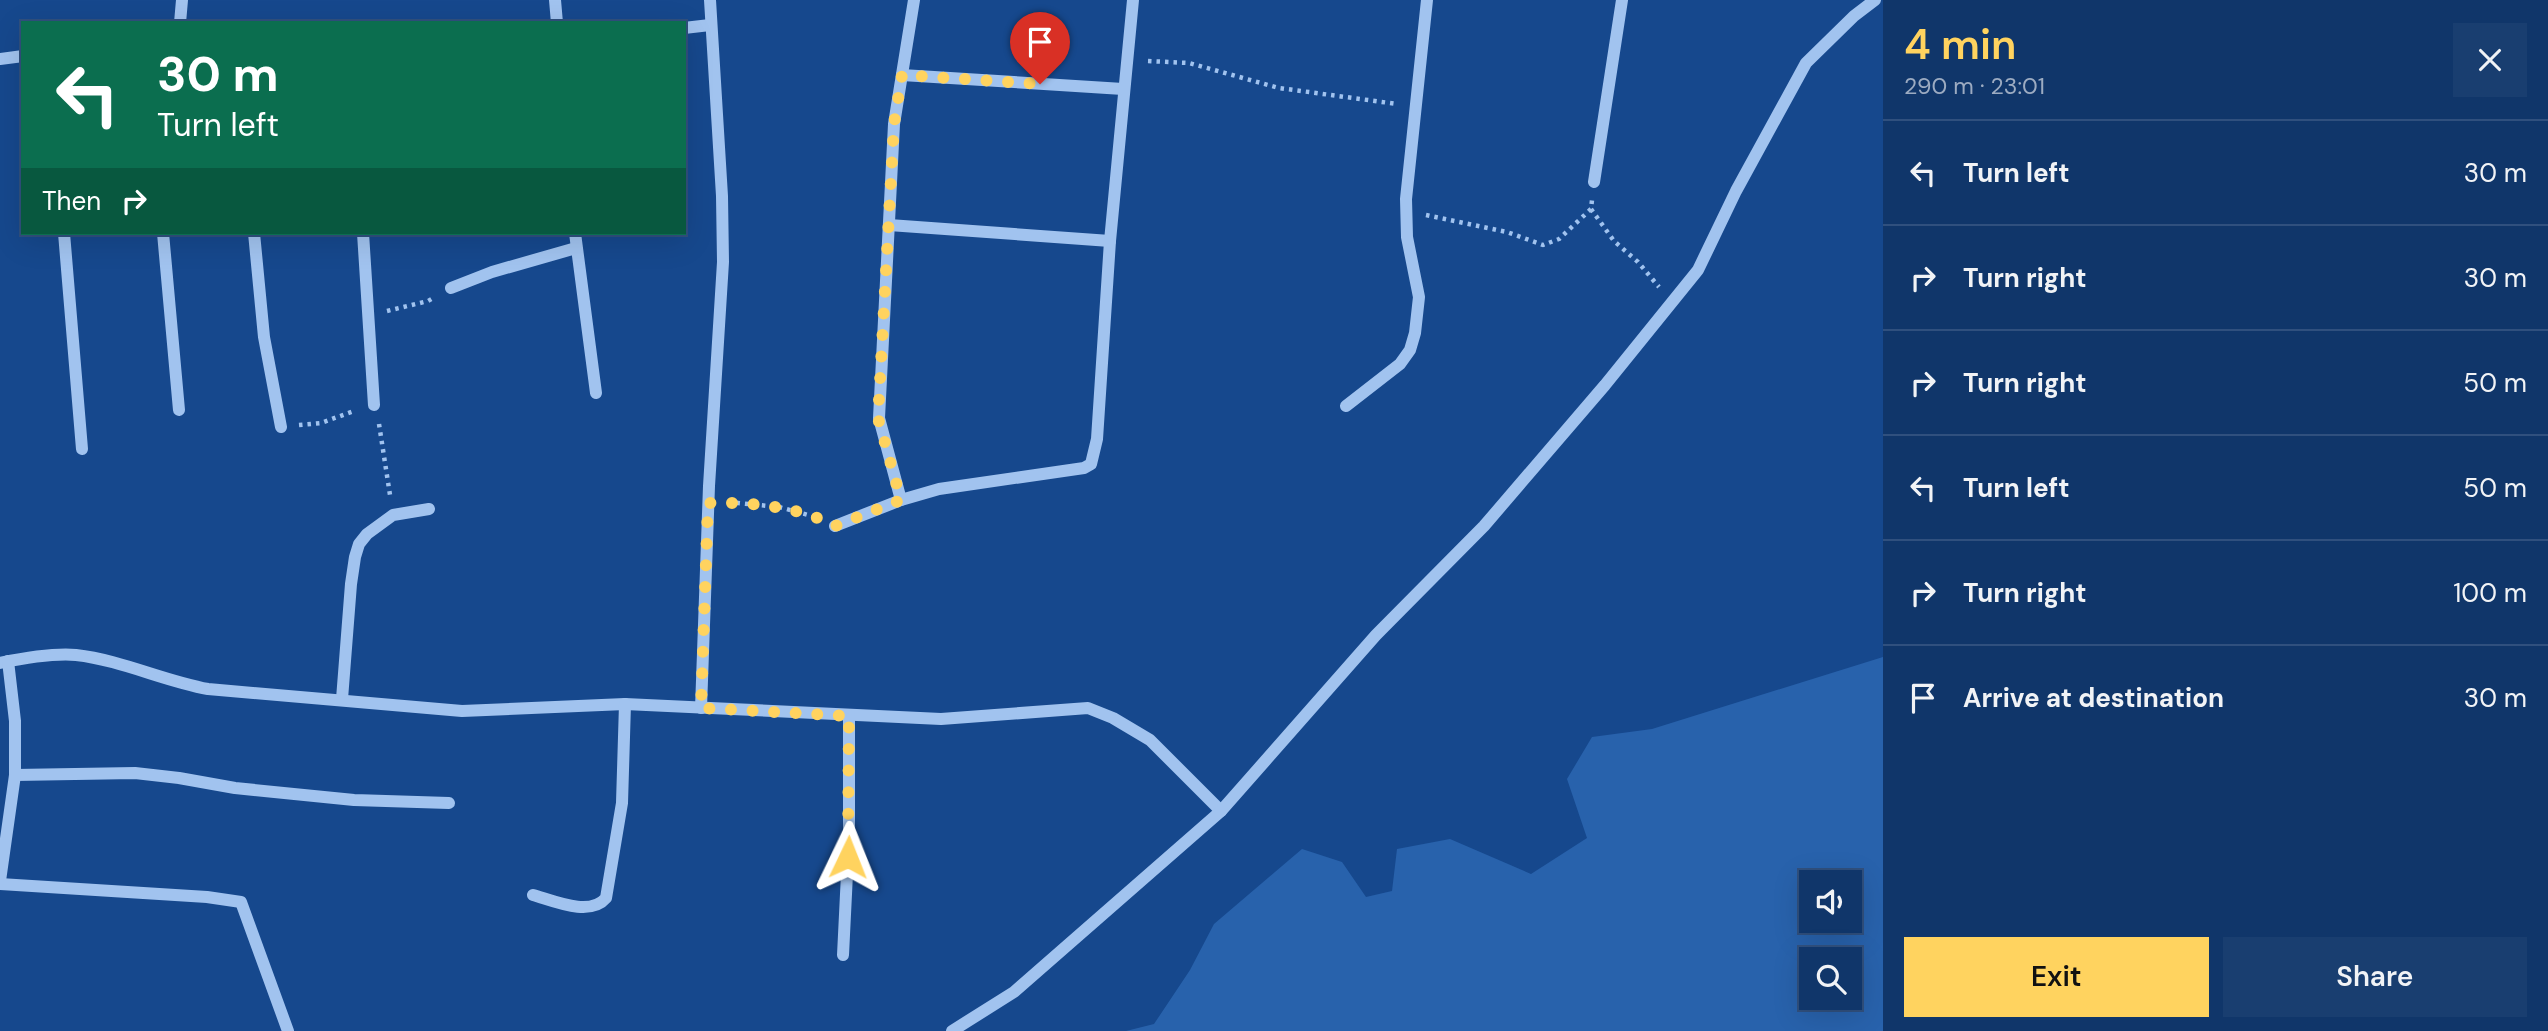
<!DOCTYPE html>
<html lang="en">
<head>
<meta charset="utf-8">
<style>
  :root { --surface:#10366a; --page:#193e70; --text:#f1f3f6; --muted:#9cabc1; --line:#30507e; --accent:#ffd35f }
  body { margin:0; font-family:"DM Sans",sans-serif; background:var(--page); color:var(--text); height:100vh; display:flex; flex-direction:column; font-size:26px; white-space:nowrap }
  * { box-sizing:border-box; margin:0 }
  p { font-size:23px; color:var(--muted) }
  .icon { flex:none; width:38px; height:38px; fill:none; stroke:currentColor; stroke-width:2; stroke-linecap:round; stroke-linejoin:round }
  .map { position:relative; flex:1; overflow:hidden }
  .drawer { display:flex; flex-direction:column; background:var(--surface); width:665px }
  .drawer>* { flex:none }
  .guide { position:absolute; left:21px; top:21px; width:665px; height:214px; border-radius:0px; box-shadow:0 7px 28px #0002,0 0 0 2px var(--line); background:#0b6e4f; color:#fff; overflow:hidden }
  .tools { position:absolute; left:1799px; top:870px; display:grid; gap:14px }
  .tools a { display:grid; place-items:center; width:63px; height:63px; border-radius:0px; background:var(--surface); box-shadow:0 7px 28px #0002,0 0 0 2px var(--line); font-size:35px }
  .pin { position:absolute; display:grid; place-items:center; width:60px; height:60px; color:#fff; margin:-72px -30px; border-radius:50% 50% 50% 0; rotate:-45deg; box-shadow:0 0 7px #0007 }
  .pin .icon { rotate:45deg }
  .me { position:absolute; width:77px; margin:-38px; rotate:2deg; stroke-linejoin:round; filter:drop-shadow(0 0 5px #0008) }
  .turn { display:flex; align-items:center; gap:24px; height:147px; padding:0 21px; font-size:32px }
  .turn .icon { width:91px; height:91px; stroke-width:2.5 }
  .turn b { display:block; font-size:49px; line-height:60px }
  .then { display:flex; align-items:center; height:66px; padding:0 21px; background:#0003; gap:14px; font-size:26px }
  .round { display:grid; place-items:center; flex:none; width:74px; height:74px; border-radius:0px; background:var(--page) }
  .headline { display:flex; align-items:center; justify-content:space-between; height:119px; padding:0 21px }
  h1 { font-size:42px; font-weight:600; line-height:52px; color:var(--accent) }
  .action { display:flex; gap:14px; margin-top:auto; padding:14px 21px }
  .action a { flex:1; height:80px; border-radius:0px; background:var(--accent); color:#111; font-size:28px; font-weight:600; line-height:80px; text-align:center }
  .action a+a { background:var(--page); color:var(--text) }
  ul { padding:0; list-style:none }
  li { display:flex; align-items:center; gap:21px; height:105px; padding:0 21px; border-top:2px solid var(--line) }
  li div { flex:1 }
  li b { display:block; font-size:26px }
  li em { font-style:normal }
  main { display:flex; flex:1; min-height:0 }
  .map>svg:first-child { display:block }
</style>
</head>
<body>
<main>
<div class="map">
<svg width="1883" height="1031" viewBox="0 0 1883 1031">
  <rect width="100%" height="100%" fill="#16488d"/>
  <path fill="#2862ac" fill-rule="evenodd" d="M 1883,657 L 1883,1031 L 1126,1031 L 1154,1024 L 1190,970 L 1214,924 L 1302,849 L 1342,862 L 1366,897 L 1392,891 L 1397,849 L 1450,839 L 1531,874 L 1587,838 L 1567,779 L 1592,737 L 1652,729 ZM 1811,882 L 1850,882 L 1850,920 L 1811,920 ZM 1811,959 L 1850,959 L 1850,998 L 1811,998 Z"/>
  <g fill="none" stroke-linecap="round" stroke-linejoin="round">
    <g stroke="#a1c3ef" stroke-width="4.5" stroke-dasharray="3.5 5" stroke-linecap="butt">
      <polyline points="1148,61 1189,63 1279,88 1397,104"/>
      <polyline points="1591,209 1614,241 1638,262 1659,287"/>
      <polyline points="1426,215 1507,232 1543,245 1559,239 1591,209 1592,200"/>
      <polyline points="387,311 428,301 435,297"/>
      <polyline points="379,424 390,495"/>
      <polyline points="299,425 321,423 354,411"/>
      <polyline points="728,502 779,507 819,518"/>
    </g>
    <g stroke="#a1c3ef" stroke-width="12">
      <polyline points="555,0 557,23"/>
      <polyline points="180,23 182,0"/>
      <polyline points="684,28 710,25"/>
      <polyline points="0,59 23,56"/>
      <polyline points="902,75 1123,89"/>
      <polyline points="1594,182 1622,0"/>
      <polyline points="889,225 1110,241"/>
      <polyline points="64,233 82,449"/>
      <polyline points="163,233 179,410"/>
      <polyline points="254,233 264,337 281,427"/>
      <polyline points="363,233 374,405"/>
      <polyline points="575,233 596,393"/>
      <polyline points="451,288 492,272 576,248"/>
      <polyline points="1346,406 1400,364 1410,350 1415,333 1419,297 1407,237 1406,199 1427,0"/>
      <polyline points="901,500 879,418 894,124 914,0"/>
      <polyline points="835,526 901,500 939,489 1084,468 1091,464 1097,439 1110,241 1133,0"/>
      <path d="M 0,663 C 24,658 52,653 76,655 C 121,660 164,681 208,689 L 462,711 L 625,704 L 941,719 L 1088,708 L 1113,718 L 1150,740 L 1221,811"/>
      <polyline points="342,699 351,584 355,557 359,544 367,534 393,515 429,509"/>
      <polyline points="701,708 709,486 723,262 722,196 710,0"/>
      <polyline points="15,775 135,773 179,778 235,788 354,800 449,803"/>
      <polyline points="0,881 15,775 15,721 8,661"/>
      <polyline points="0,884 207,897 241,902 288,1031"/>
      <path d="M 533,895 C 554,901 590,917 606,898 L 622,803 L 625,704"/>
      <polyline points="843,955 849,833 849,716"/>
      <polyline points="952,1031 1014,992 1221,811 1376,635 1484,526 1605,385 1698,270 1736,191 1806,63 1854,16 1875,0"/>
    </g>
  </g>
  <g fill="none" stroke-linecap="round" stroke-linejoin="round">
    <path stroke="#ffd35f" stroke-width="12" stroke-dasharray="0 21.6" d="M 848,857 L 849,716 L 701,708 L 708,503 C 751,502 797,506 835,526 L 901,500 L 878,418 L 894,124 L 902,75 L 1040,84"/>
  </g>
</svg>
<div class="tools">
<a><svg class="icon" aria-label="sound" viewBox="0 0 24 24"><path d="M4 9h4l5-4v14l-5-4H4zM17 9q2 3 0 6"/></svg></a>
<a><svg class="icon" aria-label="search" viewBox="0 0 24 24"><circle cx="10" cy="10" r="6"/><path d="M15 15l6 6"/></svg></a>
</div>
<div class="pin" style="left:1040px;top:84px;background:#d93025"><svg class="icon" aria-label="arrive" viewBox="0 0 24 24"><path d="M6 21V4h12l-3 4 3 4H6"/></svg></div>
<svg class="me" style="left:848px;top:857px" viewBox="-20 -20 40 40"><path d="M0-17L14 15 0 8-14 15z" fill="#ffd35f" stroke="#fff" stroke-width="4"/></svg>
<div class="guide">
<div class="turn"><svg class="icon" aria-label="left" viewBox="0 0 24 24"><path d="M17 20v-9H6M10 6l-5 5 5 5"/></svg><div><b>30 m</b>Turn left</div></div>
<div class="then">Then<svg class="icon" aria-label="right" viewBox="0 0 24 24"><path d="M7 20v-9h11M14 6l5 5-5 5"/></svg></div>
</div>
</div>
<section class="drawer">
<div class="headline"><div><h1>4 min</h1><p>290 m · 23:01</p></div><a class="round"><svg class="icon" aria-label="close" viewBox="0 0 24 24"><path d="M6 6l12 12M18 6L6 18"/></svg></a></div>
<ul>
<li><svg class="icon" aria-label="left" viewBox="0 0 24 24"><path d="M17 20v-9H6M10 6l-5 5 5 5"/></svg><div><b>Turn left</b></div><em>30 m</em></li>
<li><svg class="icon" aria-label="right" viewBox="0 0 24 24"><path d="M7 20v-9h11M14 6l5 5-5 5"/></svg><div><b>Turn right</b></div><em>30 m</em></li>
<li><svg class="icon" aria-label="right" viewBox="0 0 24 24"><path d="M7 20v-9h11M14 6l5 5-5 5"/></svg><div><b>Turn right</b></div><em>50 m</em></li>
<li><svg class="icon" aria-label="left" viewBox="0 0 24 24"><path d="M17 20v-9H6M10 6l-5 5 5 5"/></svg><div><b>Turn left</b></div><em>50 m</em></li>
<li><svg class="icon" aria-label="right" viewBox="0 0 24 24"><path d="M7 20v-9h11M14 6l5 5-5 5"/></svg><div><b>Turn right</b></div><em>100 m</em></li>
<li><svg class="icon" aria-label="arrive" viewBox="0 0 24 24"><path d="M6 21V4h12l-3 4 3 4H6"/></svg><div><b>Arrive at destination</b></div><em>30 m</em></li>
</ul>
<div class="action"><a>Exit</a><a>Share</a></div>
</section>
</main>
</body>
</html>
